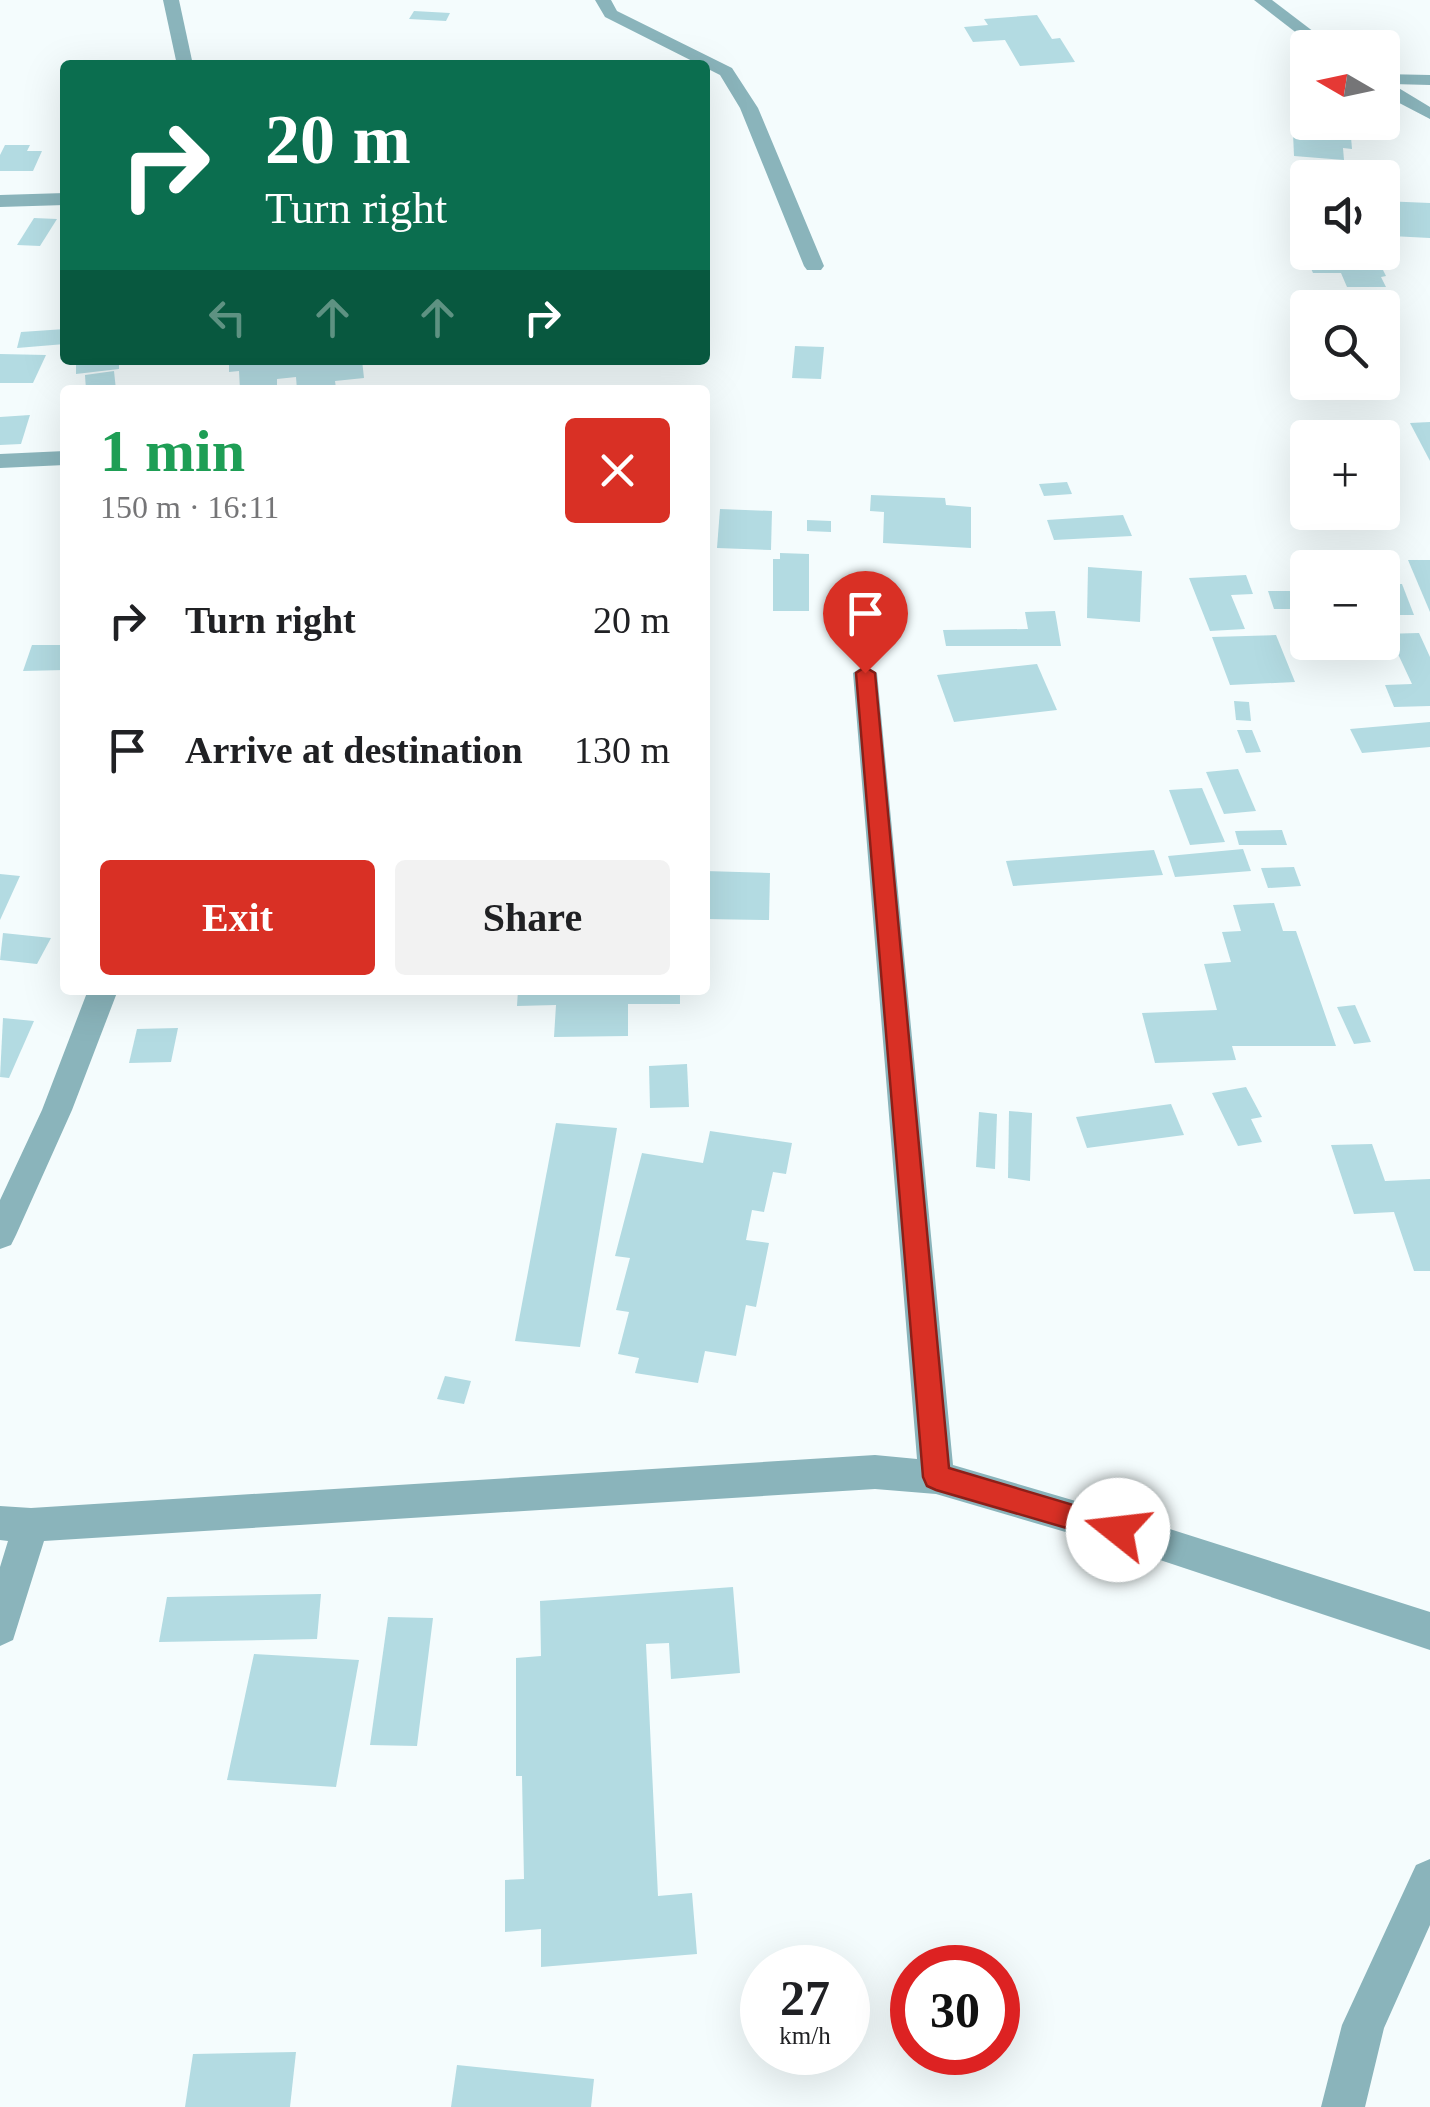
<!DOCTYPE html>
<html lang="en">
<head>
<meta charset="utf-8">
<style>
  :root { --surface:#fff; --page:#f2f2f2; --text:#202124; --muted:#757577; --accent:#d93025 }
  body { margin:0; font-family:Georgia,serif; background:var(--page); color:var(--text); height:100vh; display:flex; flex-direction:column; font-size:38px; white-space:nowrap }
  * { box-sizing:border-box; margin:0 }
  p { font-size:32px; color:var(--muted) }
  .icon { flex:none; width:55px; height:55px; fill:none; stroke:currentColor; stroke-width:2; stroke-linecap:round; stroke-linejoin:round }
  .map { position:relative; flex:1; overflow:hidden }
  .panel { position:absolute; left:60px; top:385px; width:650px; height:610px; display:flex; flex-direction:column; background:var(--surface); border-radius:10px; box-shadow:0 10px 40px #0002 }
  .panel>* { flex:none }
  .guide { position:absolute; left:60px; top:60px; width:650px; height:305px; border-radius:10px; box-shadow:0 10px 40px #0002; background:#0b6e4f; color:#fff; overflow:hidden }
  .needle { width:65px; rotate:279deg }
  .fabs { position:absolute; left:1290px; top:30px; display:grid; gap:20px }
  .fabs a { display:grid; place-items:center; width:110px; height:110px; border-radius:10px; background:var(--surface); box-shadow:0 10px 40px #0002; font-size:50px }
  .speed { position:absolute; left:740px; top:1945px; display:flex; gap:20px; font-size:50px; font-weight:700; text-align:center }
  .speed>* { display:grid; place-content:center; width:130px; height:130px; border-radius:50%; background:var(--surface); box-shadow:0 10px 40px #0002; line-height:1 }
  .speed small { font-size:25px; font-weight:400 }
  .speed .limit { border:15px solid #d22; background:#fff; color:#111 }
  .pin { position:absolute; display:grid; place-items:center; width:85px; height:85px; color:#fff; margin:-102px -42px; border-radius:50% 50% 50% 0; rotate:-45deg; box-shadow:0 0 10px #0007 }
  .pin .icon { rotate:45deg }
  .me { position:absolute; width:110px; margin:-55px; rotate:286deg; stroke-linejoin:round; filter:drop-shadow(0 0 8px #0008) }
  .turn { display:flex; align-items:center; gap:35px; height:210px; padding:0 40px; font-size:45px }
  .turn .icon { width:130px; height:130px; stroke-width:2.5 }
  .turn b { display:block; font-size:70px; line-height:85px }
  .lanes { display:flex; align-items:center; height:95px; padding:0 40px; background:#0003; justify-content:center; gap:50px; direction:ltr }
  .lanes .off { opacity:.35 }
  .round { display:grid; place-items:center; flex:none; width:105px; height:105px; border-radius:10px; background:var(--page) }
  .overview { display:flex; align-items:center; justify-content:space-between; height:170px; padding:0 40px }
  h1 { font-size:60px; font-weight:800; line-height:75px; color:#1e9e55 }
  .action { display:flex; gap:20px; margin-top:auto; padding:20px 40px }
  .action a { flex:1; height:115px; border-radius:10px; background:var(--accent); color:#fff; font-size:40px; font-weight:800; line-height:115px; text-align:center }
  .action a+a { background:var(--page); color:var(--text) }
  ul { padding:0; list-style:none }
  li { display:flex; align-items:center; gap:30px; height:130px; padding:0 40px }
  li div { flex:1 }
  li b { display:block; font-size:38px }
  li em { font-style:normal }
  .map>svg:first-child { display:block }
</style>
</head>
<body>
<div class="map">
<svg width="1430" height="2107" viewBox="0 0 1430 2107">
  <rect width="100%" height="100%" fill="#f4fcfd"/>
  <g fill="#b3dbe2">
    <polygon points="414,11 450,13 446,21 409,19"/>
    <polygon points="1037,15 1052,39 1060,38 1075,62 1020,66 1005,40 973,42 964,27 988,25 984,19"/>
    <polygon points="1293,133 1351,137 1352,149 1343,148 1344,160 1294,156"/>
    <polygon points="5,145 30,145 27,151 42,151 33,171 0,171 0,155"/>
    <polygon points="1382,201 1430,203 1430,238 1391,236 1382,213"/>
    <polygon points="34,218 57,219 40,246 17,245"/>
    <polygon points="1293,228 1308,228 1308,252 1369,252 1372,260 1378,260 1386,276 1381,277 1386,287 1347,287 1341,273 1313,273"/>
    <polygon points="65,329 65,344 17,348 21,332"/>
    <polygon points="795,346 824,347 821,379 792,378"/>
    <polygon points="0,354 46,355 33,383 0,383"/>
    <polygon points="76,360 119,360 119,369 76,374"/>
    <polygon points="229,360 362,360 364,378 335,381 336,388 321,390 297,390 296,377 277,379 277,386 240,390 239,371 229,372"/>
    <polygon points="114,371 116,390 86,390 85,375"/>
    <polygon points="30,415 21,444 0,445 0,417"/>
    <polygon points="1430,422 1430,461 1410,423"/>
    <polygon points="1067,482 1072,494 1044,496 1039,484"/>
    <polygon points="871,495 945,498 946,505 971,507 971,548 883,543 884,512 870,511"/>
    <polygon points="720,509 772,511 771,550 717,548"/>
    <polygon points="1123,515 1132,536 1054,540 1047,520"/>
    <polygon points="807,520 831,521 831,532 807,531"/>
    <polygon points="780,553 809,554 809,611 773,611 773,559 780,559"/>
    <polygon points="1408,560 1430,560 1430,612"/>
    <polygon points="1088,567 1142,571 1140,622 1087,618"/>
    <polygon points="1246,575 1253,594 1231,595 1245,629 1210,631 1189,578"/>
    <polygon points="1382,584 1402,584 1414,615 1382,615"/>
    <polygon points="1268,591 1308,591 1308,616 1302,616 1299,609 1274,609"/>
    <polygon points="1055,611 1061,646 946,646 943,630 1028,629 1025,612"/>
    <polygon points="1419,633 1430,657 1430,706 1394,707 1385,685 1412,684 1398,654 1375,655 1369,642 1382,642 1382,634"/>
    <polygon points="1276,635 1295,682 1230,685 1212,637"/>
    <polygon points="32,645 65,645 65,670 23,671"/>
    <polygon points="1037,664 1057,710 954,722 937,675"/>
    <polygon points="1234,701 1249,702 1251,721 1236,720"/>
    <polygon points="1430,722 1430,747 1362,753 1350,729"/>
    <polygon points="1237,730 1252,730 1261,752 1246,753"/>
    <polygon points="1238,769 1256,811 1224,814 1206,772"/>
    <polygon points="1202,788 1225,842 1190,845 1169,790"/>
    <polygon points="1282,830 1287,845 1239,845 1235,831"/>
    <polygon points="1243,849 1251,871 1175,877 1168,856"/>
    <polygon points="1154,850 1163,875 1013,886 1006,861"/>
    <polygon points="1294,867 1301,886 1268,888 1261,868"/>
    <polygon points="705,871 770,873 769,920 705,919"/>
    <polygon points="0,874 20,876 0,920"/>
    <polygon points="1274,903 1283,931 1296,931 1336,1046 1232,1046 1236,1060 1155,1063 1142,1013 1217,1010 1204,964 1231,962 1222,932 1241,931 1233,905"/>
    <polygon points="3,933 51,938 37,964 0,960"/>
    <polygon points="518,990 680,990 680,1004 628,1004 628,1036 554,1037 556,1005 517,1006"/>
    <polygon points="1355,1005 1371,1042 1354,1044 1337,1007"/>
    <polygon points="3,1018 34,1021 9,1078 0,1077"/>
    <polygon points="178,1028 171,1062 129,1063 137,1029"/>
    <polygon points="687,1064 689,1107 650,1108 649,1066"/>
    <polygon points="1246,1087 1262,1117 1251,1119 1262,1142 1238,1146 1212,1093"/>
    <polygon points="1171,1104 1184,1135 1087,1148 1076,1117"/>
    <polygon points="1009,1111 1032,1113 1030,1181 1008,1178"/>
    <polygon points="979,1112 997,1114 995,1169 976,1167"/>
    <polygon points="556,1123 617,1128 580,1347 515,1341"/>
    <polygon points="710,1131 792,1143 786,1174 773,1172 764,1212 752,1210 746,1240 769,1243 756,1307 746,1305 736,1356 705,1351 698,1383 635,1373 639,1358 618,1354 629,1312 616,1310 630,1258 615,1256 642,1153 703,1163"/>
    <polygon points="1372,1144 1385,1181 1430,1179 1430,1271 1414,1271 1394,1212 1354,1214 1331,1145"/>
    <polygon points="445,1376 471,1381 464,1404 437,1399"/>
    <polygon points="733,1587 740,1673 671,1679 669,1643 646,1644 658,1896 692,1893 697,1954 541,1967 541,1929 505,1932 505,1880 524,1879 522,1776 516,1776 516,1658 541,1656 540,1601"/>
    <polygon points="321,1594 317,1639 159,1642 167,1597"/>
    <polygon points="388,1617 433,1618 417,1746 370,1745"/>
    <polygon points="254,1654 359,1660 336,1787 227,1780"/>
    <polygon points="296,2052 290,2107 185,2107 193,2054"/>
    <polygon points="457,2065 594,2079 591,2107 451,2107"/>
  </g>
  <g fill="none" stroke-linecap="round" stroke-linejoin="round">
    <g fill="#8ab4bb" fill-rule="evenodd">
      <polygon points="163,0 179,0 193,65 177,65"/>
      <polygon points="595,0 611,0 617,11 732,68 758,108 824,266 821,270 807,270 804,266 740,108 720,75 605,17"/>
      <polygon points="1254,0 1272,0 1335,48 1316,48"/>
      <polygon points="1382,74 1430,75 1430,85 1392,84 1430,107 1430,119 1382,94"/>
      <polygon points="65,193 65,205 0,207 0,195"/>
      <polygon points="65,451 65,465 0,468 0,454"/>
      <polygon points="865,665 877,673 953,1465 1154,1524 1430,1612 1430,1650 1154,1558 936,1494 875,1489 44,1541 13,1640 0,1646 0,1567 8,1541 0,1540 0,1506 31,1508 875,1455 917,1459 853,673"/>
      <polygon points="88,990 118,990 72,1110 16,1235 11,1245 0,1249 0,1200 42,1110"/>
      <polygon points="1430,1859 1430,1925 1384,2028 1365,2107 1321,2107 1342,2025 1416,1865"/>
    </g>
  </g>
  <polygon fill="#d93025" stroke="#8d1f18" stroke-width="2.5" points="865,667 875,673 949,1468 1127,1521 1131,1530 1127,1539 1118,1543 936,1490 927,1486 923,1477 856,673"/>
</svg>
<div class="fabs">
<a><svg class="needle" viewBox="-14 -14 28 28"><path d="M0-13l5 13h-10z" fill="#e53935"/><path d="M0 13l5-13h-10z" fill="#757577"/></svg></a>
<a><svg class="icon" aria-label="sound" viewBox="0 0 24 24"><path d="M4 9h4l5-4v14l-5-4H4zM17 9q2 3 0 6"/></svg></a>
<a><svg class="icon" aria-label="search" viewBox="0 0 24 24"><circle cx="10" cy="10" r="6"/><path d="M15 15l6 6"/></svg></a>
<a>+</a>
<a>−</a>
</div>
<div class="speed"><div>27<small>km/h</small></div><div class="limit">30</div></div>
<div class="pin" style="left:865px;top:673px;background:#d93025"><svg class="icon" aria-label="arrive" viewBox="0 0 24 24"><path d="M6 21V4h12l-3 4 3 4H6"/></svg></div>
<svg class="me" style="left:1118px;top:1530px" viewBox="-20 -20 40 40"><circle r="19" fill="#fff"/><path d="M0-13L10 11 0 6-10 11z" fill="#d93025"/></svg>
<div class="guide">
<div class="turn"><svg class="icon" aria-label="right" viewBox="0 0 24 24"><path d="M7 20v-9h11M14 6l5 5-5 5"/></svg><div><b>20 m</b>Turn right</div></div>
<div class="lanes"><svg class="icon off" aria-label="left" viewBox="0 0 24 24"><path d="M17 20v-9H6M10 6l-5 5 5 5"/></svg><svg class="icon off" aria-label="ahead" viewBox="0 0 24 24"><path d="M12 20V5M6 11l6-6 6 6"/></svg><svg class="icon off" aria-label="ahead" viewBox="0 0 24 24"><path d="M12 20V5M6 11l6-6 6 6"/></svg><svg class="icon" aria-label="right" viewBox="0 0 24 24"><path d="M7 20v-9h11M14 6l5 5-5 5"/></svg></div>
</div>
<section class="panel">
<div class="overview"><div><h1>1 min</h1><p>150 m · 16:11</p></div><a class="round" style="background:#d93025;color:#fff"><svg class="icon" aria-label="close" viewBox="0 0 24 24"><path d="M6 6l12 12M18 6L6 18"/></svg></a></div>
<ul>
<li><svg class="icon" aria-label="right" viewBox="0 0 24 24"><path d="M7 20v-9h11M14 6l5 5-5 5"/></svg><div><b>Turn right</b></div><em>20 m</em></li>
<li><svg class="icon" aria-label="arrive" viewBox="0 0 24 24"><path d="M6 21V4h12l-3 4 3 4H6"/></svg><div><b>Arrive at destination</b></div><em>130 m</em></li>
</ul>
<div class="action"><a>Exit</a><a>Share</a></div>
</section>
</div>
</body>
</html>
